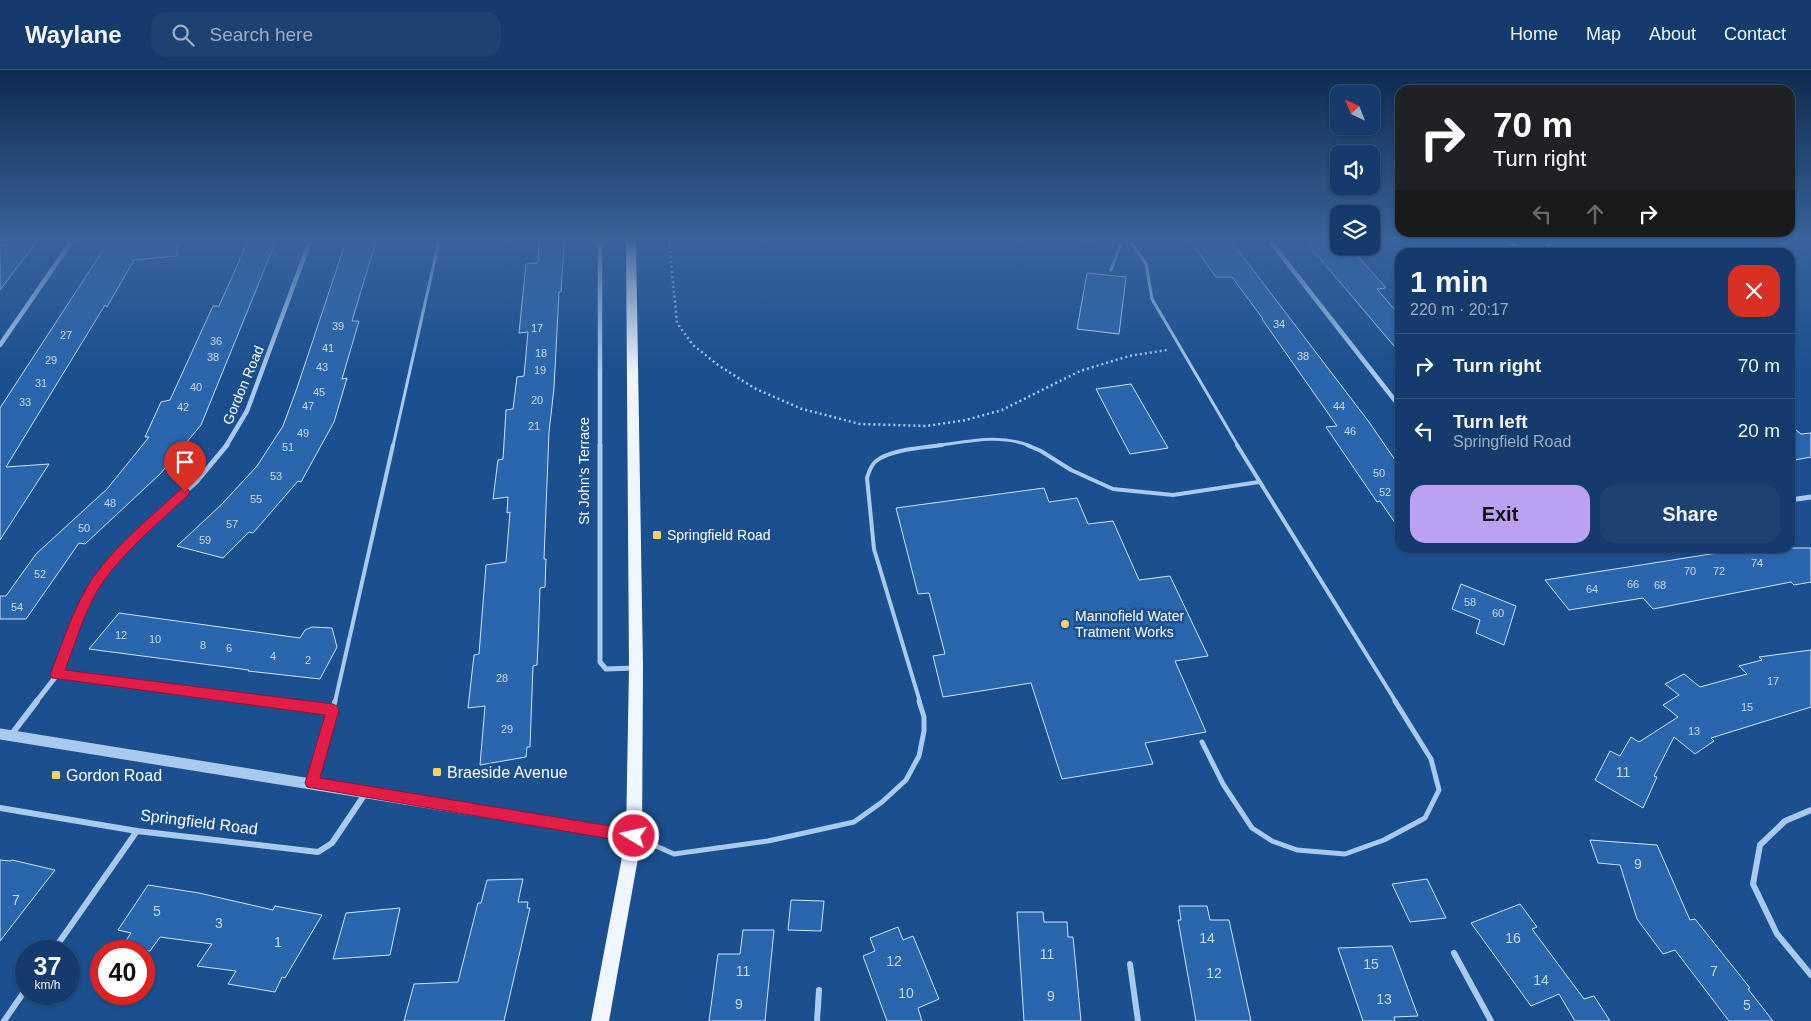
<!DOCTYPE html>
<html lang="en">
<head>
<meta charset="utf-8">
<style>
  :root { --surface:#143b6b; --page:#1d4271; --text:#f1f3f6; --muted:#9dadc1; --line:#33557e; --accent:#bca0f2 }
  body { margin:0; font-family:Arial,sans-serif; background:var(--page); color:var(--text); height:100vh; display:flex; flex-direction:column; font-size:19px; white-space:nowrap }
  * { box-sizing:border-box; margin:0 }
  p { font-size:16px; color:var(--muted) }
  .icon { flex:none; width:28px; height:28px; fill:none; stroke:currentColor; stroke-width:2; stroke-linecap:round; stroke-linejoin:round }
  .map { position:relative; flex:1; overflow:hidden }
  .side { position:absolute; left:1395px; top:178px; width:400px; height:305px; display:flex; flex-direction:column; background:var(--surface); border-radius:15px; box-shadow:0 1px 4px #0004,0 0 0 1px var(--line) }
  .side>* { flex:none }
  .top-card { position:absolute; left:1395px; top:15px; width:400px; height:152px; border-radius:15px; box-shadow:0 1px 4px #0004,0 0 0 1px var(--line); background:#202124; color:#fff; overflow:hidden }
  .needle { width:32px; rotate:317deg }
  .buttons { position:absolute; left:1330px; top:15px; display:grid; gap:10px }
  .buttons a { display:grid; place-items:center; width:50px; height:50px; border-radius:10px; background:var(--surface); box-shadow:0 1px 4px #0004,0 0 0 1px var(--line); font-size:25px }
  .speed { position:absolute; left:15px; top:870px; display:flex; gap:10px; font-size:25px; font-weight:700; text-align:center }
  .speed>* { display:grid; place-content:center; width:65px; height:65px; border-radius:50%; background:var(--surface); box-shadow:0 1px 4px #0004,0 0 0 1px var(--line); line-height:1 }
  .speed small { font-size:12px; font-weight:400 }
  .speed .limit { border:8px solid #d22; background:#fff; color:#111 }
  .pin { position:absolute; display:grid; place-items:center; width:42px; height:42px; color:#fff; margin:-51px -21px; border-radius:50% 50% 50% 0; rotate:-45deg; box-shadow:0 0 5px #0007 }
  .pin .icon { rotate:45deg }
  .me { position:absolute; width:55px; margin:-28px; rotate:279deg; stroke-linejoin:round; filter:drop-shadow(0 0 4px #0008) }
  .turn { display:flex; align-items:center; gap:18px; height:105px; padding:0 15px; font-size:22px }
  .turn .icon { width:65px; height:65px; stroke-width:2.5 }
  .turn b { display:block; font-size:35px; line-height:42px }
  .lanes { display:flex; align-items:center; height:48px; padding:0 15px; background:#0003; justify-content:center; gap:25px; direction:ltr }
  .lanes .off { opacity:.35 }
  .round { display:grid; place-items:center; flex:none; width:52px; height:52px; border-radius:15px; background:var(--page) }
  .head { display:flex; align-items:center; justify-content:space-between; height:85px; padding:0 15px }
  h1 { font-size:30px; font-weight:700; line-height:38px }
  .primary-button { display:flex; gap:10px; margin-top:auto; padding:10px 15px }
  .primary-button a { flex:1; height:58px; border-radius:15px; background:var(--accent); color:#111; font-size:20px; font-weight:700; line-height:58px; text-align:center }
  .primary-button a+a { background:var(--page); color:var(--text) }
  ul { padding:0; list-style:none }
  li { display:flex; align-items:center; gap:15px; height:65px; padding:0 15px; border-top:1px solid var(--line) }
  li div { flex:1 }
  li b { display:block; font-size:19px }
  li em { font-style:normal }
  header { display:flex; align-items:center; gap:30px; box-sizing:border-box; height:70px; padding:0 25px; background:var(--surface); border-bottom:1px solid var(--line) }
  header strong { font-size:24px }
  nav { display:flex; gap:28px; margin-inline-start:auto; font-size:18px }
  .search { width:350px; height:45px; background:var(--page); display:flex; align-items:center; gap:12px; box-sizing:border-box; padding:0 18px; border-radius:15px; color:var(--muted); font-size:19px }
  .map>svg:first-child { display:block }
</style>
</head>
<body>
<header>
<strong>Waylane</strong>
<div class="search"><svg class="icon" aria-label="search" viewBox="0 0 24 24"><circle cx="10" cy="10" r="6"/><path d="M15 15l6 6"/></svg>Search here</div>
<nav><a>Home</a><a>Map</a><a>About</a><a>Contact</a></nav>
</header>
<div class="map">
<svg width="1811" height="951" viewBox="0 0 1811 951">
  <rect width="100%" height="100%" fill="#1b4f8f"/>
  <g fill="#2a66ad" stroke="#cfe3fa">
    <polygon points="9,171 37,171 0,220 0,176 6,175"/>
    <polygon points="109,171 177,171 177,186 134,190 107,237 105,235 6,397 49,394 0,470 0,338"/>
    <polygon points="248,171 276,171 201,355 160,404 85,474 79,473 26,549 0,549 0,526 6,526 36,484 107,419 149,367 145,367 161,332 170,330 213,236 219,236"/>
    <polygon points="346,171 376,171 352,251 359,251 342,309 347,308 334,352 301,412 298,411 253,463 249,462 223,488 177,476 222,434 257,396 283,356 297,318"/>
    <polygon points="539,171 564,171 564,177 561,222 559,222 554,318 549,362 544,489 546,489 545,517 540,518 538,575 537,595 533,596 530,677 527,677 526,687 480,695 485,636 468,638 474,585 479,584 486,495 506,492 510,442 507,443 508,427 493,429 498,390 503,389 506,340 513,339 517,307 524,306 528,262 519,263 526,194 538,193"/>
    <polygon points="1190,171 1231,171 1369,352 1400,397 1400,460 1380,431 1377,432 1326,357 1337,356 1262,249 1263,249 1232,207 1216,207"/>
    <polygon points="1305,171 1339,171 1339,176 1349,176 1386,218 1377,219 1400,246 1400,283"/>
    <polygon points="1087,203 1126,207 1119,264 1077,259"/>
    <polygon points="1131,314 1168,378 1130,384 1096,319"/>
    <polygon points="1790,355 1801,364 1811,363 1811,387 1790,391"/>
    <polygon points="1044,418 1049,432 1077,428 1088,454 1113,451 1139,510 1170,506 1208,586 1175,591 1206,662 1145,673 1153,694 1062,709 1031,613 943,627 933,586 945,584 929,523 918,524 896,438"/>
    <polygon points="1749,478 1811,478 1811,512 1794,515 1791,512 1653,539 1643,528 1569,540 1545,510"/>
    <polygon points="1461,514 1516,536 1504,575 1476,563 1480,550 1452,539"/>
    <polygon points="119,543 300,568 305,560 312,557 332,558 337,577 320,609 248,601 249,600 89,579"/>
    <polygon points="1811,580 1811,637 1711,668 1714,671 1695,684 1674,667 1654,706 1657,707 1643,738 1595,710 1610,681 1620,686 1631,667 1639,672 1678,647 1663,635 1679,625 1665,614 1684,604 1700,617 1747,604 1739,596 1762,590 1759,587"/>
    <polygon points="1590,770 1657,775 1690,850 1695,849 1750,918 1748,919 1773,951 1729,951 1675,880 1663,884 1637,849 1620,795 1598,793"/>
    <polygon points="0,790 10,791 12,790 55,800 0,871"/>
    <polygon points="523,809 518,832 528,832 527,838 530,838 504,951 404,951 414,914 458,912 478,833 481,833 487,810"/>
    <polygon points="1427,809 1446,848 1410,852 1392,814"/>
    <polygon points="148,815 199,823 273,840 275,836 322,845 285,908 282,907 275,922 228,914 236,901 197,896 212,874 160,867 150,881 119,881 131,863 118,860"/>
    <polygon points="791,830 824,831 821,861 788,860"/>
    <polygon points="1520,834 1537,857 1532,859 1584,929 1594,926 1610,951 1575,951 1559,924 1531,936 1471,853"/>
    <polygon points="1179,836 1207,836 1210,850 1229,850 1251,951 1196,951 1178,850 1181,850"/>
    <polygon points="400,838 390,885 333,889 346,843"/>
    <polygon points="1017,842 1043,842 1044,852 1067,852 1068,867 1073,867 1081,951 1024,951"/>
    <polygon points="898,857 903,870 913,866 939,929 918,938 922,951 887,951 863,886 875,881 870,868"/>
    <polygon points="743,860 774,860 765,951 709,951 718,884 740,884"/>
    <polygon points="1392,876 1418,946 1394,947 1395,951 1363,951 1338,878"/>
  </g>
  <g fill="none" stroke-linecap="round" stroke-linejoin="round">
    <g stroke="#a9c9ee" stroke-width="2.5" stroke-dasharray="2 3" stroke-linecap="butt">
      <polyline points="669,171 677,253 693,275 718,295 754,318 802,339 860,354 926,356 966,350 1002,340 1080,301 1129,286 1167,280"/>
      <polyline points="1082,171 1105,174"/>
    </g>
    <g stroke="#a9c9ee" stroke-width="3">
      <polyline points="1130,171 1146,194 1152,229 1238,376"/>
      <polyline points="1111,200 1122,171"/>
      <polyline points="393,376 439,171"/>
      <path d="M 934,376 C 966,372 999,363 1030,376"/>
    </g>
    <g stroke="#a9c9ee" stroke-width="4">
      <polyline points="1027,375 1041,381 1071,400 1113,419 1173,425 1259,412"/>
      <polyline points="1237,375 1396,632"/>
      <polyline points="335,632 393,375"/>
      <path d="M 920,632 L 874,479 L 867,408 C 869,401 871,395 876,391 C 891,379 924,378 942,375"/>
    </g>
    <g stroke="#a9c9ee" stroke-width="5">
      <polyline points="1202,672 1223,714 1252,758 1272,771 1297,780 1345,784 1384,770 1425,748 1439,720 1431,689 1395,631"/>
      <polyline points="312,713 335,631"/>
      <polyline points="638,768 674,784 768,771 854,752 882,732 906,710 919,686 924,661 924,647 919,631"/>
    </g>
    <g stroke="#a9c9ee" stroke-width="4.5">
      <polyline points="600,171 600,376"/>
      <polyline points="1270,171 1400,337"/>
      <polyline points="1508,171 1521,182"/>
      <polyline points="1544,182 1551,171"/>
      <polyline points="0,275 72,171"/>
      <polyline points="226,376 247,341 310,171"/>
    </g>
    <g stroke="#a9c9ee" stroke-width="5">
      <polyline points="600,375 600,592 606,599 635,598"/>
      <polyline points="1790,430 1811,427"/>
      <polyline points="57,605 270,632"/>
      <polyline points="36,632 57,605 83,538 98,510 123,479 197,411 227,375"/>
    </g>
    <g stroke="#a9c9ee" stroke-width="6">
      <polyline points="261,631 333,640"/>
      <polyline points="11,665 37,631"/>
      <polyline points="0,738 137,761 318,782 332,773 365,724"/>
      <polyline points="1811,740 1785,751 1760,775 1753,814 1777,864 1811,905"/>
      <polyline points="53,881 137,761"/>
      <polyline points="1454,883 1491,951"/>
      <polyline points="1130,894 1138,951"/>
      <polyline points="4,951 26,919"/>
      <polyline points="817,951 819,920"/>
    </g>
    <polyline stroke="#a9c9ee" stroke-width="11" points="0,664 634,766"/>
    <polygon fill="#f0f6ff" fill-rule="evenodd" points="626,171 636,171 643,598 642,766 609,951 591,951 626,766 629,598"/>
  </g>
  <linearGradient id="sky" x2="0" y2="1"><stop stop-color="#0f2b4f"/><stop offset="0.56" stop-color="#39639b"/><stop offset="1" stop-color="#39639b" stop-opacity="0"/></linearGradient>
  <rect width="1811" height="304" fill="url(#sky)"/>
  <path fill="#e11d48" stroke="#92132f" d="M 185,418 L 188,419 L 190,422 L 188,425 C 159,453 126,479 103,512 C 85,538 76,571 65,600 L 333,634 L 337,636 L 339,640 L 320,708 L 634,760 L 639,762 L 641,766 L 639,771 L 634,773 L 307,717 L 305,713 L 325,645 L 52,608 L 50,605 C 63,572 74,535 94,506 C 118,473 151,447 181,419 Z"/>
  <g fill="#ffd166" stroke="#1b4f8f" stroke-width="2">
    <rect x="652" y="460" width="10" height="10" rx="2.5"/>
    <circle cx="1065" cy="554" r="5"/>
    <rect x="432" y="697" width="10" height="10" rx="2.5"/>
    <rect x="51" y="700" width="10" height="10" rx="2.5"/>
  </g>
  <g text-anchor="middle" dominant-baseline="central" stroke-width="5" stroke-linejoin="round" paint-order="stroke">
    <g font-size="11" fill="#cad9ea">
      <text x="1279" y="254">34</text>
      <text x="338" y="256">39</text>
      <text x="537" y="258">17</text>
      <text x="66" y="265">27</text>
      <text x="216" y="271">36</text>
      <text x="328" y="278">41</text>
      <text x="541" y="283">18</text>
      <text x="1303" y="286">38</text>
      <text x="213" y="287">38</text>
      <text x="51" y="290">29</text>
      <text x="322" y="297">43</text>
      <text x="540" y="300">19</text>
      <text x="41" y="313">31</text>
      <text x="196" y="317">40</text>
      <text x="319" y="322">45</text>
      <text x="537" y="330">20</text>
      <text x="25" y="332">33</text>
      <text x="308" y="336">47</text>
      <text x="1339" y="336">44</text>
      <text x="183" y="337">42</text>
      <text x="534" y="356">21</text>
      <text x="1350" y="361">46</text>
      <text x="303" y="363">49</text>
      <text x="288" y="377">51</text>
      <text x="1379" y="403">50</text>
      <text x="276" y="406">53</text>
      <text x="1385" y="422">52</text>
      <text x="256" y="429">55</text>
      <text x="110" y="433">48</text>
      <text x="232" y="454">57</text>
      <text x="84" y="458">50</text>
      <text x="205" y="470">59</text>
      <text x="1757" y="493">74</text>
      <text x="1690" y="501">70</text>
      <text x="1719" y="501">72</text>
      <text x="40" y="504">52</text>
      <text x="1633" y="514">66</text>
      <text x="1660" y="515">68</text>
      <text x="1592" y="519">64</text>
      <text x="1470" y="532">58</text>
      <text x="17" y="537">54</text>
      <text x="1498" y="543">60</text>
      <text x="121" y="565">12</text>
      <text x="155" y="569">10</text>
      <text x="203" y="575">8</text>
      <text x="229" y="578">6</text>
      <text x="273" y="586">4</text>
      <text x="308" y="590">2</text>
      <text x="502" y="608">28</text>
      <text x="1773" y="611">17</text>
      <text x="1747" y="637">15</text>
      <text x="507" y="659">29</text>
      <text x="1694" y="661">13</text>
    </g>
    <g font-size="14" fill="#fff" stroke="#1b4f8f">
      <text transform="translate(243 315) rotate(-67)">Gordon Road</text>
      <text transform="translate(584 401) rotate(-90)">St John's Terrace</text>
    </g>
    <g font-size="14" fill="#fff" stroke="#1b4f8f" text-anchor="start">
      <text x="667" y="465">Springfield Road</text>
      <text x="1075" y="546">Mannofield Water<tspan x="1075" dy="16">Tratment Works</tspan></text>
    </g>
    <g font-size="14" fill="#cad9ea">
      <text x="1623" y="702">11</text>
      <text x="1638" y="794">9</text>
      <text x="16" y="830">7</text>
      <text x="157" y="841">5</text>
      <text x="219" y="853">3</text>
      <text x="1207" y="868">14</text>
      <text x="1513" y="868">16</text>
      <text x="278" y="872">1</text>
      <text x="1047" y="884">11</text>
      <text x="894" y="891">12</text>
      <text x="1371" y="894">15</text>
      <text x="743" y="901">11</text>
      <text x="1714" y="901">7</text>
      <text x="1214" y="903">12</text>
      <text x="1541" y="910">14</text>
      <text x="906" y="923">10</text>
      <text x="1051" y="926">9</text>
      <text x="1384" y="929">13</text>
      <text x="739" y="934">9</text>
      <text x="1747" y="935">5</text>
    </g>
    <g font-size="16" fill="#fff" stroke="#1b4f8f" text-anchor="start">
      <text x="447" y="702">Braeside Avenue</text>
      <text x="66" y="705">Gordon Road</text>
    </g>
    <g font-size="16" fill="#fff" stroke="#1b4f8f">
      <text transform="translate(199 752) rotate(7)">Springfield Road</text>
    </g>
  </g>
</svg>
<div class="buttons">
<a><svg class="needle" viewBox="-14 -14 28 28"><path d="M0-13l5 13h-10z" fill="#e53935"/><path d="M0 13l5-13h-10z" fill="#9dadc1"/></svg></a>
<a><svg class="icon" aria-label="sound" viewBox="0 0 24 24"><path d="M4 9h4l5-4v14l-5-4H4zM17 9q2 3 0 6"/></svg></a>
<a><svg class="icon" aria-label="layers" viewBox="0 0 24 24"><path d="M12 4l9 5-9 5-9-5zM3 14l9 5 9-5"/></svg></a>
</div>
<div class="speed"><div>37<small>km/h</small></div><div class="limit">40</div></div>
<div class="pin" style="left:185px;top:422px;background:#d93025"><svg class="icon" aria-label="arrive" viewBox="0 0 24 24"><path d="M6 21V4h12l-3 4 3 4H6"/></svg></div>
<svg class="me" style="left:634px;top:766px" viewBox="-20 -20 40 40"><circle r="17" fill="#e11d48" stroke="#fff" stroke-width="3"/><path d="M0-11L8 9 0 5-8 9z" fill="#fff"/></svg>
<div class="top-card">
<div class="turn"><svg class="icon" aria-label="right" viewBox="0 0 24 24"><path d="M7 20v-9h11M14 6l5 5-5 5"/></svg><div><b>70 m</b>Turn right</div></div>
<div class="lanes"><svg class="icon off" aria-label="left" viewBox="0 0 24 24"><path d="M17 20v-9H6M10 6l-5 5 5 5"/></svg><svg class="icon off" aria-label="ahead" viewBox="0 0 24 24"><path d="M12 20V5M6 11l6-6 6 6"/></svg><svg class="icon" aria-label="right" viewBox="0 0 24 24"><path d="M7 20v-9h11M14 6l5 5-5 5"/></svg></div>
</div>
<section class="side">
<div class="head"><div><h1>1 min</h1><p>220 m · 20:17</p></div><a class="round" style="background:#d93025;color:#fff"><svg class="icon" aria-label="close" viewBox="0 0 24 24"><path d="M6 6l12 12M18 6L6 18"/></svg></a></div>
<ul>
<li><svg class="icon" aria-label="right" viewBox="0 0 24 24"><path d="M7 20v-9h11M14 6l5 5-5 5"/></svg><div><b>Turn right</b></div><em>70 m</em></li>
<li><svg class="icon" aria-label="left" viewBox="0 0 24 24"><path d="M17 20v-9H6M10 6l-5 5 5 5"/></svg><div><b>Turn left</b><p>Springfield Road</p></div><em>20 m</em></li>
</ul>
<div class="primary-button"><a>Exit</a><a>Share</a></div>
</section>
</div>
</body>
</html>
